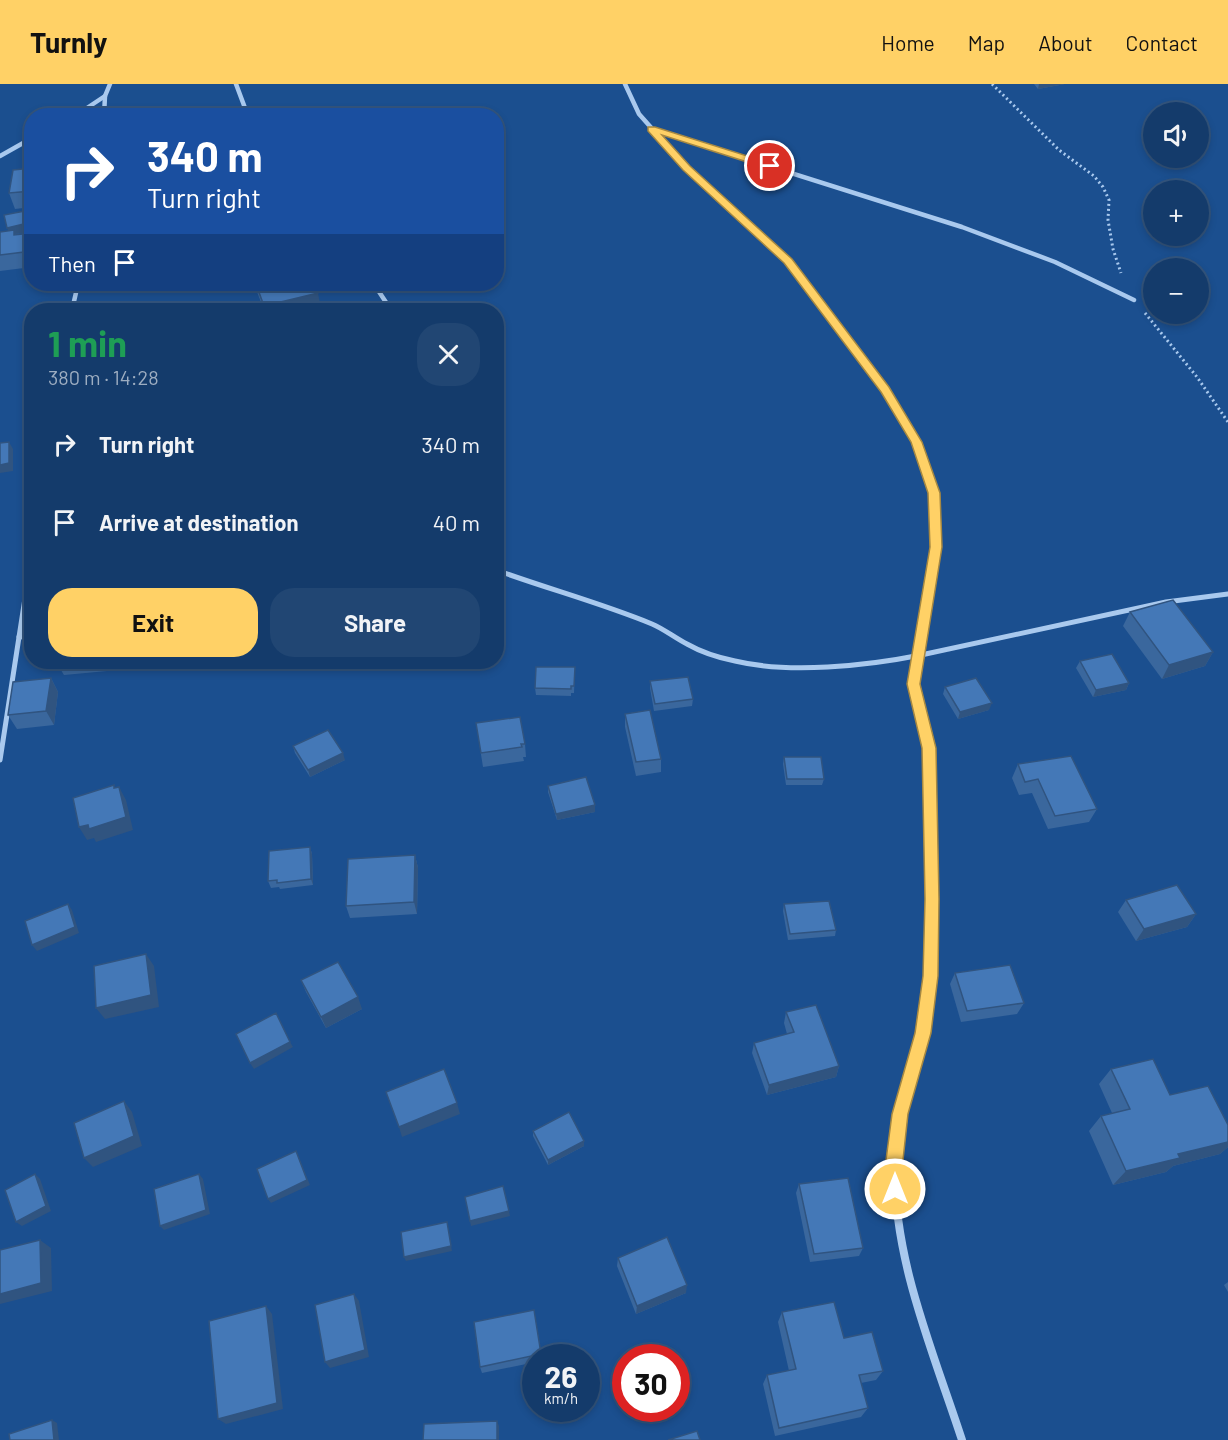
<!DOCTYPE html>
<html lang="en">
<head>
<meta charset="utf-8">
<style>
  :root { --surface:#143b6b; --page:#214673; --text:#f1f3f6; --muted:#9dadc1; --line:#33557e; --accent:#ffd166 }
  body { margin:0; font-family:Barlow,sans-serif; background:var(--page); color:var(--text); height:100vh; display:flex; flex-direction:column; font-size:22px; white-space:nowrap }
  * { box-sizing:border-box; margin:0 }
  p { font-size:20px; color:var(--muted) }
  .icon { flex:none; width:33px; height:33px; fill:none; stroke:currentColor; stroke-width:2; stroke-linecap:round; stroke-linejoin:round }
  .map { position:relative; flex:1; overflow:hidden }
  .panel { position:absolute; left:24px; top:219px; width:480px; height:366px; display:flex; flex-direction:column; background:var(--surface); border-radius:24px; box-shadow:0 3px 9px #0003,0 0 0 2px var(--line) }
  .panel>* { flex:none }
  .guide { position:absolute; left:24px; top:24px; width:480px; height:183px; border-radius:24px; box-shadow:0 3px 9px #0003,0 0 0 2px var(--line); background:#1a4fa0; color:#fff; overflow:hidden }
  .fabs { position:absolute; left:1143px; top:18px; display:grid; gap:12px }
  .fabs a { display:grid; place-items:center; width:66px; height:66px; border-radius:50%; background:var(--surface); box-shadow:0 3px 9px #0003,0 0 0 2px var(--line); font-size:30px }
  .speed { position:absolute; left:522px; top:1260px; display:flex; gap:12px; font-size:30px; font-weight:700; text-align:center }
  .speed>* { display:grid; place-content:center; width:78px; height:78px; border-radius:50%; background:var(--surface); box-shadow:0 3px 9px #0003,0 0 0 2px var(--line); line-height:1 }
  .speed small { font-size:15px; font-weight:400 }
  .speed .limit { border:9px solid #d22; background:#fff; color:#111 }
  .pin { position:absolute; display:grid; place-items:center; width:51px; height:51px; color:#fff; margin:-26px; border:3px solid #fff; border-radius:50%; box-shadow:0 2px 6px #0007 }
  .me { position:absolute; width:66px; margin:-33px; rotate:0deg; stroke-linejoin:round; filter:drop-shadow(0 0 4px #0008) }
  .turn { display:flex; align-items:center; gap:21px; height:126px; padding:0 24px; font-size:27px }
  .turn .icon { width:78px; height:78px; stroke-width:2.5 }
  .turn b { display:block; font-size:42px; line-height:51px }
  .then { display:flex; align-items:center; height:57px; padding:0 24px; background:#0003; gap:12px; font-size:22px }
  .round { display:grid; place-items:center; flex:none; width:63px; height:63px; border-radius:24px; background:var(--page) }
  .headline { display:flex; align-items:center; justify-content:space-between; height:102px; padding:0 24px }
  h1 { font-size:36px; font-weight:700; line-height:45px; color:#1e9e55 }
  .action { display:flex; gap:12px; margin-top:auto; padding:12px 24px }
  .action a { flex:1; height:69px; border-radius:24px; background:var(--accent); color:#111; font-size:24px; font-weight:700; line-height:69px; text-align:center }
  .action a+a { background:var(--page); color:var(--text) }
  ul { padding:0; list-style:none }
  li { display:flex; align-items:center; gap:18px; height:78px; padding:0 24px }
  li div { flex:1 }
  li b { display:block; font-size:22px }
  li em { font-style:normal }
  header { display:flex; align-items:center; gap:36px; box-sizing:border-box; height:84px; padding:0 30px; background:var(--accent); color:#111 }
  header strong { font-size:28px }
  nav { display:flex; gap:33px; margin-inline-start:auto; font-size:21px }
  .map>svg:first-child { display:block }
</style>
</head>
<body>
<header>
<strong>Turnly</strong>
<nav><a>Home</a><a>Map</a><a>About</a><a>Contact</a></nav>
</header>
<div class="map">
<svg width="1228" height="1356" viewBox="0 0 1228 1356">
  <rect width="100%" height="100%" fill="#1b4f8f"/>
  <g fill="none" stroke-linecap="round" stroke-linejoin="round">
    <g stroke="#a9c9ee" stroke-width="3" stroke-dasharray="2 3" stroke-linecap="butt">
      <polyline points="992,0 1059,66 1094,92 1103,103 1109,116 1108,136 1113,165 1121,189"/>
      <polyline points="1145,229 1197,293 1228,338"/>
    </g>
    <g stroke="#a9c9ee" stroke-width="4.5">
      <polyline points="236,0 248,32"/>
      <polyline points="625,0 639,30 687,84 788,177 886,306 910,348"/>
      <polyline points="75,32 105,12"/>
      <polyline points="104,32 105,12 110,0"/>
      <polyline points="652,45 962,143 1055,178 1134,216"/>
      <polyline points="0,72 32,54"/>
      <polyline points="374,200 391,226"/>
      <polyline points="72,226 78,200"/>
    </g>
    <g stroke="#a9c9ee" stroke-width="5">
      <path d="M 909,346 C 952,418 932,493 921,571 L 1166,518 L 1228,510"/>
      <path d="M 496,486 C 548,505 601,519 652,540 C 664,545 675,554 687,560 C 701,568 720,574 735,577 C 789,590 866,582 921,571 L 914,600 L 929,664 L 932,791"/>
      <polyline points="19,553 32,552"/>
      <polyline points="0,676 32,469"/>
    </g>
    <path stroke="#a9c9ee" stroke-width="8" d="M 931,789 C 933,842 933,897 923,949 C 914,993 897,1032 895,1078 C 892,1173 933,1267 962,1356"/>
  </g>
  <g fill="#3a679d">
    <polygon points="1034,0 1065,0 1038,5"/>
    <polygon points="32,84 32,123 15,125 9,109"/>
    <polygon points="32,131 32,147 15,150 32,149 32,183 0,187 0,148 8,147"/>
    <polygon points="254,200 314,200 321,225 316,226 317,226 264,226"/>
    <polygon points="1130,528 1213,568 1205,582 1162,595 1123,542"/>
    <polygon points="1080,577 1129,599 1126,606 1093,613 1076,584"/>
    <polygon points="56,578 108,578 107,587 64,591"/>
    <polygon points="410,578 479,578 411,582"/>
    <polygon points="575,583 574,609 571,609 571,612 536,611 535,604"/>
    <polygon points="51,594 58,608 54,641 17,645 8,631"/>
    <polygon points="650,597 693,615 692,622 654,627 650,604"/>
    <polygon points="945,603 989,626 958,635 943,610"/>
    <polygon points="625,630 661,675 661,688 636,692 625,643"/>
    <polygon points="476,639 525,660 526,673 523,673 524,677 483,683"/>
    <polygon points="293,662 345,676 310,693 295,669"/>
    <polygon points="784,673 824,695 822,701 786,701 783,680"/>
    <polygon points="1018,680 1097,725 1089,738 1048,745 1032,709 1019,711 1012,694"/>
    <polygon points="548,702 595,721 595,728 557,736 548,708"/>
    <polygon points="310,763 312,770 313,801 280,805 279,803 271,804 268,797"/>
    <polygon points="415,771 418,784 417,830 350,834 346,822"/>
    <polygon points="1126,816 1196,830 1187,843 1136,857 1118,828"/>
    <polygon points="784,820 836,846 835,852 788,856 783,827"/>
    <polygon points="955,889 1024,919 1017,930 961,938 950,900"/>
    <polygon points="301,896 362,925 326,944 306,908"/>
    <polygon points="786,928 839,982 836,993 767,1011 752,969 754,959 787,950 784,939"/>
    <polygon points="1111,985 1170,1011 1228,1041 1228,1063 1220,1070 1173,1082 1166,1088 1113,1101 1089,1047 1101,1032 1112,1029 1099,1000"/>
    <polygon points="533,1047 584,1057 584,1062 548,1081 533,1052"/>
    <polygon points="799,1100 863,1164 859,1172 810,1178 796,1109"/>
    <polygon points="618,1174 686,1209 636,1230 617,1182"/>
    <polygon points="1228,1198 1228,1208 1224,1201"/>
    <polygon points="534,1226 542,1274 536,1274 536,1278 482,1289 480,1283"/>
    <polygon points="782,1228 844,1254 883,1287 876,1296 861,1299 868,1324 861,1333 775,1352 763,1300 767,1291 789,1287 778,1238"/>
  </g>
  <g fill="#305480">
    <polygon points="1039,0 1065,0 1038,5"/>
    <polygon points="32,138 32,147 10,151 7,144"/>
    <polygon points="318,209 321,225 313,226 266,226 264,222"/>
    <polygon points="9,358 13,365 13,387 0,389 0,381"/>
    <polygon points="1213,568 1205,582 1162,595 1169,581"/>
    <polygon points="102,578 108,578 107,587"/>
    <polygon points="51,594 58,608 54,641 46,627"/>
    <polygon points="1129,599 1126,606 1093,613 1096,606"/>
    <polygon points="992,619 989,626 958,635 960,628"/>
    <polygon points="343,669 345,676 310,693 308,686"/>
    <polygon points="119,703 126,716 133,746 96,758 94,754 87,756 79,743"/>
    <polygon points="595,721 595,728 557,736 556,730"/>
    <polygon points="310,763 312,770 313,801 311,795"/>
    <polygon points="415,771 418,784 417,830 414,818"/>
    <polygon points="68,820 72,826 79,849 37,867 32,861"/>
    <polygon points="1196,830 1187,843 1136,857 1144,845"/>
    <polygon points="146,870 154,882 159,923 105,935 96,924"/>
    <polygon points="358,913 362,925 326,944 321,933"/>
    <polygon points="290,958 293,963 254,985 250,979"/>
    <polygon points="839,982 836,993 767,1011 769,1001"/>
    <polygon points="124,1017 132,1028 142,1062 93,1083 84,1074"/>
    <polygon points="457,1019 460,1030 402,1053 399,1043"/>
    <polygon points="584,1057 584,1062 548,1081 548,1076"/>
    <polygon points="1228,1058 1228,1063 1220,1070 1173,1082 1166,1088 1113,1101 1126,1087 1178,1070"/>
    <polygon points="296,1067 310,1101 271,1119 268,1115"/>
    <polygon points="35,1090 40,1095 51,1127 22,1142 16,1138"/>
    <polygon points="199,1090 203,1095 210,1130 164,1146 160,1142"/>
    <polygon points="509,1127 510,1132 471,1142 470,1137"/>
    <polygon points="447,1138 452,1167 406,1177 404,1173"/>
    <polygon points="40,1156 51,1164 52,1207 0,1220 0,1210"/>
    <polygon points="687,1201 686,1209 636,1230 637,1222"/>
    <polygon points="354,1210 359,1217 369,1273 330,1284 325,1278"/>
    <polygon points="266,1222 272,1230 283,1325 226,1340 218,1335"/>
    <polygon points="52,1336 57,1339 59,1356 54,1356"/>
    <polygon points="497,1337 499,1342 499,1356 497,1356"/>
  </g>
  <g fill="#4478b7" stroke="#305480" stroke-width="1.5">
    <polygon points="32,84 32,107 9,109 13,86"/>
    <polygon points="30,126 32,138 7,144 4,131"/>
    <polygon points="14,146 14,151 32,149 32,167 0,171 0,148"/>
    <polygon points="256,200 314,200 318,209 264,222"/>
    <polygon points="9,358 9,379 0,381 0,359"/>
    <polygon points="1173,516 1213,568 1169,581 1130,528"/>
    <polygon points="1112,570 1129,599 1096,606 1080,577"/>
    <polygon points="536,583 575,583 574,602 571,602 571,605 535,604"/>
    <polygon points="688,593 693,615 655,620 650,597"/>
    <polygon points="51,594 46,627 8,631 13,598"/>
    <polygon points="976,594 992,619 960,628 945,603"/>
    <polygon points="650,626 661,675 636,678 625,630"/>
    <polygon points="520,633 525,660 521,660 522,663 481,669 476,639"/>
    <polygon points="328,646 343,669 308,686 293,662"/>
    <polygon points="1071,672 1097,725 1055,732 1038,695 1025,698 1018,680"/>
    <polygon points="784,673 821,673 824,695 787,695"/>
    <polygon points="586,693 595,721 556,730 548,702"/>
    <polygon points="114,701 114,704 119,703 126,733 89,745 88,741 79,743 73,714"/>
    <polygon points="310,763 311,795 277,799 277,796 268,797 269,767"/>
    <polygon points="415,771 414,818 346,822 348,775"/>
    <polygon points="1177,801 1196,830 1144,845 1126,816"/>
    <polygon points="829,817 836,846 790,850 784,820"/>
    <polygon points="68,820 75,843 32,861 25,837"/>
    <polygon points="146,870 151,911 96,924 94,882"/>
    <polygon points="338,878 358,913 321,933 301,896"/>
    <polygon points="1010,881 1024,919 967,927 955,889"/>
    <polygon points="816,921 839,982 769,1001 754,959 794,948 786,928"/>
    <polygon points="276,929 290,958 250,979 236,950"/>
    <polygon points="1153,975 1170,1011 1208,1002 1228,1041 1228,1058 1178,1070 1180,1074 1126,1087 1101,1032 1130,1025 1111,985"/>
    <polygon points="444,985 457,1019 399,1043 386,1008"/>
    <polygon points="124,1017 134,1052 84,1074 74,1039"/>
    <polygon points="569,1028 584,1057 548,1076 533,1047"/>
    <polygon points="296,1067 307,1096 268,1115 257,1085"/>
    <polygon points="35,1090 46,1122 16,1138 5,1106"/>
    <polygon points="199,1090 206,1126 160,1142 154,1105"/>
    <polygon points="848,1094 863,1164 814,1170 799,1100"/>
    <polygon points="503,1102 509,1127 470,1137 465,1113"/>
    <polygon points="447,1138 451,1162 404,1173 401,1148"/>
    <polygon points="667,1153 687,1201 637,1222 618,1174"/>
    <polygon points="40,1156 41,1199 0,1210 0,1166"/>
    <polygon points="354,1210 365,1266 325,1278 315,1221"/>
    <polygon points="834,1218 844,1254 872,1248 883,1287 859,1291 868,1324 779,1344 767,1291 796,1285 782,1228"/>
    <polygon points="266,1222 277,1319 218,1335 209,1237"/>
    <polygon points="534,1226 541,1270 480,1283 474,1238"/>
    <polygon points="52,1336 54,1356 10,1356 9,1350"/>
    <polygon points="497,1337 497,1356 423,1356 424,1340"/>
    <polygon points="697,1347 700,1356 668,1356"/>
  </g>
  <polygon fill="#ffd166" stroke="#a68842" stroke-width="1.5" points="648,43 655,43 773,80 773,84 766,84 662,51 690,82 792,175 889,303 922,358 940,409 942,463 920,600 936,664 939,815 938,892 931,949 908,1030 903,1076 903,1105 901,1110 895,1113 889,1110 886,1105 886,1076 892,1030 915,949 923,892 925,815 922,664 907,600 930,463 928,409 911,358 881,308 784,179 683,86 648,47"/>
</svg>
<div class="fabs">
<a><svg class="icon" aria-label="sound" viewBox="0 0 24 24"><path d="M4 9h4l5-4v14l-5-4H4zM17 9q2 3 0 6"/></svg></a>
<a>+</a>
<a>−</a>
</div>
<div class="speed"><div>26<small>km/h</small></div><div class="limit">30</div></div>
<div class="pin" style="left:770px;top:82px;background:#d93025"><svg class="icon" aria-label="arrive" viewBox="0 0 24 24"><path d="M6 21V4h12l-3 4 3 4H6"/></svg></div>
<svg class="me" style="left:895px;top:1105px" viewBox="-20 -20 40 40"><circle r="17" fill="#ffd166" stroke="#fff" stroke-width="3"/><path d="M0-11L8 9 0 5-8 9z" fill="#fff"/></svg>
<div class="guide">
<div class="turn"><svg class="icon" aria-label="right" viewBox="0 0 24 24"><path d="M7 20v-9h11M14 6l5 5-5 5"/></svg><div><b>340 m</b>Turn right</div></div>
<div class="then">Then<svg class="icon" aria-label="arrive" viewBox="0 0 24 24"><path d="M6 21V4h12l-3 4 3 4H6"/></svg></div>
</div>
<section class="panel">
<div class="headline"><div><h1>1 min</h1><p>380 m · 14:28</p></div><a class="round"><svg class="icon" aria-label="close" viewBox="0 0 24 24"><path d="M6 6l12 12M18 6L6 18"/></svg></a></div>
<ul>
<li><svg class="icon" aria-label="right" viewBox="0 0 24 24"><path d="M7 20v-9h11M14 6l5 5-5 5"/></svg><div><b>Turn right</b></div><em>340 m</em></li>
<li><svg class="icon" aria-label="arrive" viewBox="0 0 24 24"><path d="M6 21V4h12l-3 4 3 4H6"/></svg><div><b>Arrive at destination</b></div><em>40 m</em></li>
</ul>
<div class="action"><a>Exit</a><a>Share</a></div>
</section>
</div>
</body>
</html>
